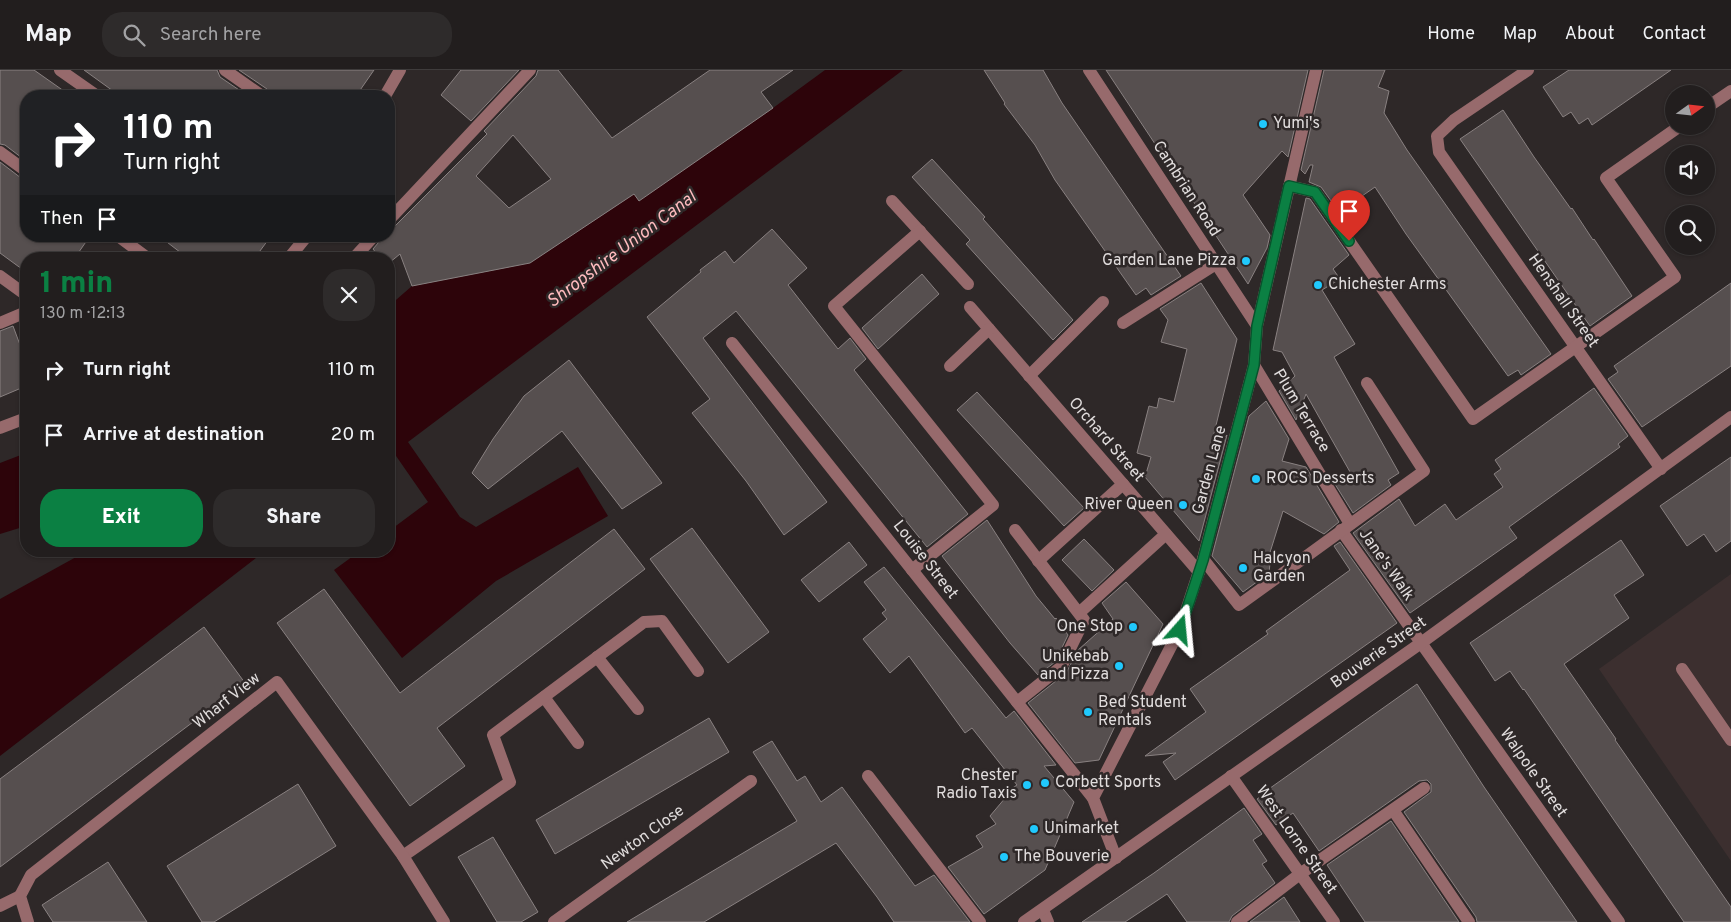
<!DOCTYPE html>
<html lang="en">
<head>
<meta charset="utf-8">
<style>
  :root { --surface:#221e1e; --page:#2e2b2b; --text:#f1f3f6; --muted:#a2a2a4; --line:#3f3c3c; --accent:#0b8043 }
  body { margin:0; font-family:Overpass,sans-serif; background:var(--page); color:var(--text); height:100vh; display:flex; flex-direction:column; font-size:19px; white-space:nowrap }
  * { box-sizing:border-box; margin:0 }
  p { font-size:16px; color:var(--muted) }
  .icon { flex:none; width:28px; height:28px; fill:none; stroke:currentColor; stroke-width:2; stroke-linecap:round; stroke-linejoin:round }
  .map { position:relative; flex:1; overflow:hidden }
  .details { position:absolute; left:20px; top:182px; width:375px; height:305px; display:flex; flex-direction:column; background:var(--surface); border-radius:20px; box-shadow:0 1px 4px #0004,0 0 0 1px var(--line) }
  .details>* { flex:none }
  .top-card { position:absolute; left:20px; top:20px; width:375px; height:152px; border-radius:20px; box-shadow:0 1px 4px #0004,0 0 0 1px var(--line); background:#202124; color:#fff; overflow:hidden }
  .needle { width:32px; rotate:75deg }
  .fabs { position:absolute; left:1665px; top:15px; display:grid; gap:10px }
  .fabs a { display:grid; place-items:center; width:50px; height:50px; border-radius:50%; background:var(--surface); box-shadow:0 1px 4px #0004,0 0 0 1px var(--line); font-size:25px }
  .pin { position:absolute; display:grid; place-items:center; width:42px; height:42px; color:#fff; margin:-51px -21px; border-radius:50% 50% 50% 0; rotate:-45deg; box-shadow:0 0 5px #0007 }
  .pin .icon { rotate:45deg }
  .me { position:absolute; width:55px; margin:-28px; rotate:18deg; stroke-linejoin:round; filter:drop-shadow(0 0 4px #0008) }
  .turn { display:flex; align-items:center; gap:18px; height:105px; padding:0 20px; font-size:22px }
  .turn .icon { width:65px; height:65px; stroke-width:2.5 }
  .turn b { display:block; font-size:35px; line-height:42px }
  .then { display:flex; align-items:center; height:48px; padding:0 20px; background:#0003; gap:10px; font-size:19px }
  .round { display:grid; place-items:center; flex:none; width:52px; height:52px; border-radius:20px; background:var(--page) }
  .head { display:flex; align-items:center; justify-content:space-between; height:85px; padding:0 20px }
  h1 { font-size:30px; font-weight:800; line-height:38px; color:var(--accent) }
  .action { display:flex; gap:10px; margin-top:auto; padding:10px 20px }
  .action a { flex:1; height:58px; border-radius:20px; background:var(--accent); color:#fff; font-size:20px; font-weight:800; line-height:58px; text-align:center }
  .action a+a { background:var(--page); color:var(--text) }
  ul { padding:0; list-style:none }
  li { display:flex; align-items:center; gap:15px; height:65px; padding:0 20px }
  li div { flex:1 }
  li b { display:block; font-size:19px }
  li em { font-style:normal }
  header { display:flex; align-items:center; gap:30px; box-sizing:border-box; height:70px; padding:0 25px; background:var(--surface); border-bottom:1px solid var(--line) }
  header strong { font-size:24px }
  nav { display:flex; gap:28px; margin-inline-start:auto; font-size:18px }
  .search { width:350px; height:45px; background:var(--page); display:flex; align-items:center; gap:12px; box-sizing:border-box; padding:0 18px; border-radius:20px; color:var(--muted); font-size:19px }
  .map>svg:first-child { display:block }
</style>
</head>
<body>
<header>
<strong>Map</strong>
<div class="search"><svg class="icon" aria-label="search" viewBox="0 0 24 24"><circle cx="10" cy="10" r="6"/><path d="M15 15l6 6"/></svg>Search here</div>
<nav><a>Home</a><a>Map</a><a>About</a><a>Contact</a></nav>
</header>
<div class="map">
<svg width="1731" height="852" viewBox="0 0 1731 852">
  <rect width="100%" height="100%" fill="#2e2828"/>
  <polygon fill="#3c2f2f" points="1731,504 1731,791 1599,599"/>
  <g fill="#2d040a">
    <polygon points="825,0 903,0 408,372 460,447 476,457 578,397 608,446 496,511 402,588 334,500 360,481 389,481 389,461 428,432 394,383 389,387 389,236 412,216 530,193 634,124 639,130 773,38"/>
    <polygon points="26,383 26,456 0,464 0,393"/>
    <polygon points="87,481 265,481 0,686 0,529"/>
  </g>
  <g fill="#564f4f" stroke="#898181" fill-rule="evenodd">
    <polygon points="0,0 34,0 71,26 26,26 26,91 5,75 0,74"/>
    <polygon points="84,0 217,0 220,7 248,26 120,26"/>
    <polygon points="239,0 374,0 356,26 270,26 267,19"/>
    <polygon points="461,0 519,0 471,51 441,25"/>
    <path d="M 538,0 L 558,0 L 612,68 L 710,0 L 793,0 L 761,22 L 773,38 L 639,131 L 634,124 L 530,193 L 412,216 L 400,184 L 389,193 L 389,189 L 381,189 L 373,179 L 384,166 L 389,166 L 389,162 L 487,64 L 484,61 L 536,6 ZM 513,65 L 551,109 L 509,138 L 476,106 Z"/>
    <polygon points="984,0 1043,0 1062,33 1181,206 1151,225 1146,218 1136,225 1055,110 1035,75 1004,34 1005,33"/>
    <polygon points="1106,0 1308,0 1288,87 1282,81 1243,125 1270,165 1267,178 1248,214"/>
    <polygon points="1324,0 1385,0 1378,17 1389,21 1384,43 1407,80 1551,284 1521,305 1518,300 1508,306 1406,164 1375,117 1339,142 1321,117 1309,112 1313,95 1310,95 1305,104 1301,100"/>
    <polygon points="1569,0 1671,0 1592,55 1588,48 1579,54 1571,42 1563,47 1543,17"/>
    <polygon points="1503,40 1534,87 1571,139 1572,138 1593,170 1594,169 1632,226 1590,256 1460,69"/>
    <polygon points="932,89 985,147 983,149 1073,250 1053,270 966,174 970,170 912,107"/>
    <polygon points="0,92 21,108 26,109 26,166 90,166 74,189 26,189 26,202 0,183"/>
    <polygon points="1306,128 1310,129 1349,185 1333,199 1340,209 1322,220 1355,274 1334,287 1399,403 1388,410 1391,415 1353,443 1328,403 1354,409 1306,324 1296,350 1279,321 1295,306 1282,282 1273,280"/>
    <polygon points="772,159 807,198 788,215 838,279 850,268 866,289 854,300 968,444 927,477 736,241 703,268 827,432 784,465 746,411 692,343 710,329 647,247 701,202 700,200 725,181 734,193"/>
    <polygon points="159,166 271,166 254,189 189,189"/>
    <polygon points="922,204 939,224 878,279 862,258"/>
    <polygon points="1201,213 1237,269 1210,380 1227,365 1199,471 1145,407 1151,387 1137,383 1149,336 1157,338 1159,328 1174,332 1187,279 1161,272 1168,250 1160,239"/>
    <polygon points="1731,213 1731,296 1642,357 1608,309 1618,302 1614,296"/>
    <polygon points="13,256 26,291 26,316 0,327 0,261"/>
    <polygon points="569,290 662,413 622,439 562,361 488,419 472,403 493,369 524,326"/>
    <polygon points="1594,318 1628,366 1618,374 1620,377 1509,457 1517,468 1410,543 1353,463 1399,429 1415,456 1445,434 1456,450 1503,417 1494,404 1501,399 1495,390"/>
    <polygon points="977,322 1084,438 1064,456 957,340"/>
    <polygon points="1266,331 1289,369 1282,391 1306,397 1339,452 1324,464 1283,441 1267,492 1270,493 1269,503 1243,522 1212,486 1249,346"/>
    <polygon points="1731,387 1731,471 1716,482 1704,464 1687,476 1660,436"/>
    <polygon points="987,450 1036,526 1055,549 1056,548 1068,565 1055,592 1038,605 1010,573 942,486"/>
    <polygon points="692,458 769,562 728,593 650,489"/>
    <polygon points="614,459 645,499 437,658 465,696 410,736 277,553 324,519 400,623"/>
    <polygon points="1084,469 1114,500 1092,521 1062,490"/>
    <polygon points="1621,470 1644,505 1614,525 1629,548 1564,594 1616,669 1615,670 1731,837 1731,852 1684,852 1524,619 1523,620 1510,601 1495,611 1470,573"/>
    <polygon points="849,472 867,495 819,532 801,510"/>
    <polygon points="1340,472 1397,553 1175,710 1163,692 1176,683 1145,686 1206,642 1190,619 1268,564 1266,561 1350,500 1334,476"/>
    <polygon points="884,497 1006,648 1014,641 1056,695 1044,696 1074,732 1045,800 984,844 948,797 983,777 976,766 996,754 990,746 1006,727 1003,724 1017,715 972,658 965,663 909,586 890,603 863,569 887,549 882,543 886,540 864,512"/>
    <polygon points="1126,512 1163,554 1099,690 1075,693 1028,633 1066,603 1078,580 1113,549 1102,533"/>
    <polygon points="204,557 245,613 0,797 0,709"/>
    <polygon points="1417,614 1484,717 1577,852 1477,852 1476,847 1404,742 1431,722 1431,714 1427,710 1419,711 1319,781 1293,743 1276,755 1257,729 1267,722 1266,721"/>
    <polygon points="709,648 729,682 555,784 536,750"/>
    <polygon points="772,671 797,711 805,706 821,732 842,717 915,816 934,805 970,852 894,852 877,827 836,773 704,852 627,852 797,751 753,682"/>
    <polygon points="298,714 336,776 214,852 202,852 167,796"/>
    <polygon points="1244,738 1262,764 1253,770 1267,791 1262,794 1275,813 1232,846 1229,852 1187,852 1167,824 1125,852 1082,852 1154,803"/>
    <polygon points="1391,751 1459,852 1365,852 1327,795"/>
    <polygon points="493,767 538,842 521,852 497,852 458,787"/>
    <polygon points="108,792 147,852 53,852 42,835"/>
    <polygon points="1284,827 1300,852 1250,852"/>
  </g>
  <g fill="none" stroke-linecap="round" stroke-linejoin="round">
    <g stroke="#976a6c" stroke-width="12">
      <polyline points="60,0 97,26"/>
      <polyline points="225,0 262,26"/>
      <polyline points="1089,0 1257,256"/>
      <polyline points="1528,0 1454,50 1437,66 1439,82 1661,399"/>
      <polyline points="385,26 400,0"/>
      <polyline points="1706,38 1731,21"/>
      <polyline points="0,82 26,101"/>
      <polyline points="1289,116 1315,122 1473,349 1675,207 1606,108 1680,56"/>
      <polyline points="892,131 968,214"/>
      <polyline points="389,150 530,0"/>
      <polyline points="118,166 149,189"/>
      <polyline points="288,189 307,166"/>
      <polyline points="353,189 374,166"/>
      <polyline points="0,206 26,225"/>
      <polyline points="970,237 1199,502"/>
      <polyline points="0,253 26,242"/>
      <polyline points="1123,253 1216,194"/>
      <polyline points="732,273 1093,728"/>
      <polyline points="1254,295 1350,454"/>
      <polyline points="950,296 989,259"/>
      <polyline points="1029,306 1103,232"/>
      <polyline points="0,358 26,348"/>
      <polyline points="1015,460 1084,550 1061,597 1017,632"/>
      <polyline points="1341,460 1619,852"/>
      <polyline points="1203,489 1239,535 1424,401 1367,313"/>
      <polyline points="1038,491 1123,414"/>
      <polyline points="912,500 993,435 834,236 920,161"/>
      <polyline points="1079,543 1166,464"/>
      <polyline points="597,587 638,639"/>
      <polyline points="1682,599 1731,670"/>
      <polyline points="544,627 578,673"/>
      <polyline points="868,706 980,852"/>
      <polyline points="1231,706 1334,852"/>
      <polyline points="1393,740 1469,852"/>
      <polyline points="403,786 510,712 493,665 644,552 662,551 698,601"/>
      <polyline points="1116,788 1093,728 1180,559 1203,489 1254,295 1257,256 1316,0"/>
      <polyline points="0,836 20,826"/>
      <polyline points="1043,840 1048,852"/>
      <polyline points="28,852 20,826 31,805 277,612 403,786 444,852"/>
      <polyline points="554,852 751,711"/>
      <polyline points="1024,852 1421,573 1731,347"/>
      <polyline points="1237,852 1300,804 1424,718"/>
    </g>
  </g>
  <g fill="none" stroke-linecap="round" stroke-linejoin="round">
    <g stroke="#07532c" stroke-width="12">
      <polyline id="route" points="1180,560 1203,490 1254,295 1257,256 1289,116 1315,122 1349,171"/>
    </g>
    <use href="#route" stroke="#0b8043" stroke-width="9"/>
  </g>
  <g fill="#20c9fd" stroke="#2e2828" stroke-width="2">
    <circle cx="1263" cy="54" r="5"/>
    <circle cx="1246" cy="191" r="5"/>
    <circle cx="1318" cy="215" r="5"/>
    <circle cx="1256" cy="409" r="5"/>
    <circle cx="1183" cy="435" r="5"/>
    <circle cx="1243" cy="498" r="5"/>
    <circle cx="1133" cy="557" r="5"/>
    <circle cx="1119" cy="596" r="5"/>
    <circle cx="1088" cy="642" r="5"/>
    <circle cx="1045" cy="713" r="5"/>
    <circle cx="1027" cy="715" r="5"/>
    <circle cx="1034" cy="759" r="5"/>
    <circle cx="1004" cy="787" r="5"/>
  </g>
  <g text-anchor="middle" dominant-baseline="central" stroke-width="5" stroke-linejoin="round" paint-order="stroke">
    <g font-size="16" fill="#e1dddd" stroke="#2e2828" text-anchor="start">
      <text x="1273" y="54">Yumi's</text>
      <text x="1236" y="191" text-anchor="end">Garden Lane Pizza</text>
      <text x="1328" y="215">Chichester Arms</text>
      <text x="1266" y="409">ROCS Desserts</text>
      <text x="1173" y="435" text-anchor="end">River Queen</text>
      <text x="1253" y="489">Halcyon<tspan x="1253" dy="18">Garden</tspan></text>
      <text x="1123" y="557" text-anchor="end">One Stop</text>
      <text x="1109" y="587" text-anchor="end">Unikebab<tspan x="1109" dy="18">and Pizza</tspan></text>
      <text x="1098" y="633">Bed Student<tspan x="1098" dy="18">Rentals</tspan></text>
      <text x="1017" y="706" text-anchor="end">Chester<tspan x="1017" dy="18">Radio Taxis</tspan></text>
      <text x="1055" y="713">Corbett Sports</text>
      <text x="1044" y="759">Unimarket</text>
      <text x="1014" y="787">The Bouverie</text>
    </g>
    <g font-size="16" fill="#e1dddd" stroke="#2e2828">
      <text transform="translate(1186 119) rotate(57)">Cambrian Road</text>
      <text transform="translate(1563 231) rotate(55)">Henshall Street</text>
      <text transform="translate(1301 341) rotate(59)">Plum Terrace</text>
      <text transform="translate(1106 370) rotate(49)">Orchard Street</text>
      <text transform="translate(1210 400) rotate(-75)">Garden Lane</text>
      <text transform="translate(925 490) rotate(52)">Louise Street</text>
      <text transform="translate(1386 495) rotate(55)">Jane's Walk</text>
      <text transform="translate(1379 583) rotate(-35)">Bouverie Street</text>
      <text transform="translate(227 631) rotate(-38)">Wharf View</text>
      <text transform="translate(1533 703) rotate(55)">Walpole Street</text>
      <text transform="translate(643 768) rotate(-36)">Newton Close</text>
      <text transform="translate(1296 770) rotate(55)">West Lorne Street</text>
    </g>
    <g font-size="18" font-style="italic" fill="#febbbe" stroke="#2e2828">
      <text transform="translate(622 180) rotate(-37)">Shropshire Union Canal</text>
    </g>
  </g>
</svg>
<div class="fabs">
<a><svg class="needle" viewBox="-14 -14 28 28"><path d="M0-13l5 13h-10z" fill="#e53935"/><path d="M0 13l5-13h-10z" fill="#a2a2a4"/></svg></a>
<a><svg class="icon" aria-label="sound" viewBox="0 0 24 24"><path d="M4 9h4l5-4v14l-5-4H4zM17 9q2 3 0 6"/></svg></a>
<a><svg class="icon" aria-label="search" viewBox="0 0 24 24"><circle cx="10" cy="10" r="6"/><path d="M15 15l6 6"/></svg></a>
</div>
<div class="pin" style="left:1349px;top:171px;background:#d93025"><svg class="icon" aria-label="arrive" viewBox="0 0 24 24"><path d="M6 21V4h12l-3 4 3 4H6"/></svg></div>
<svg class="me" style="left:1180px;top:560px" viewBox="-20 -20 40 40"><path d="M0-17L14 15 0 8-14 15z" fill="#0b8043" stroke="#fff" stroke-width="4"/></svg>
<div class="top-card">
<div class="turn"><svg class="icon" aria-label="right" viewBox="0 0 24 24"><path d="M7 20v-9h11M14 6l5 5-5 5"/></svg><div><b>110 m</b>Turn right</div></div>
<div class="then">Then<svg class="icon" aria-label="arrive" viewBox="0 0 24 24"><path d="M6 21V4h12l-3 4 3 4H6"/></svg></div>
</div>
<section class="details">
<div class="head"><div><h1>1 min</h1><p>130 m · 12:13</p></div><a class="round"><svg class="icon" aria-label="close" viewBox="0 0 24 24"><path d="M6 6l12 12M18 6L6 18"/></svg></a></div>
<ul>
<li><svg class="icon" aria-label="right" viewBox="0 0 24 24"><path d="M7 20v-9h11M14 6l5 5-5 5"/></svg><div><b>Turn right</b></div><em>110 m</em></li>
<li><svg class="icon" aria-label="arrive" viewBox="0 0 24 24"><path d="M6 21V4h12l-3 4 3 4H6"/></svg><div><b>Arrive at destination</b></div><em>20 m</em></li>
</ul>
<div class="action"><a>Exit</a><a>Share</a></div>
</section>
</div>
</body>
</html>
